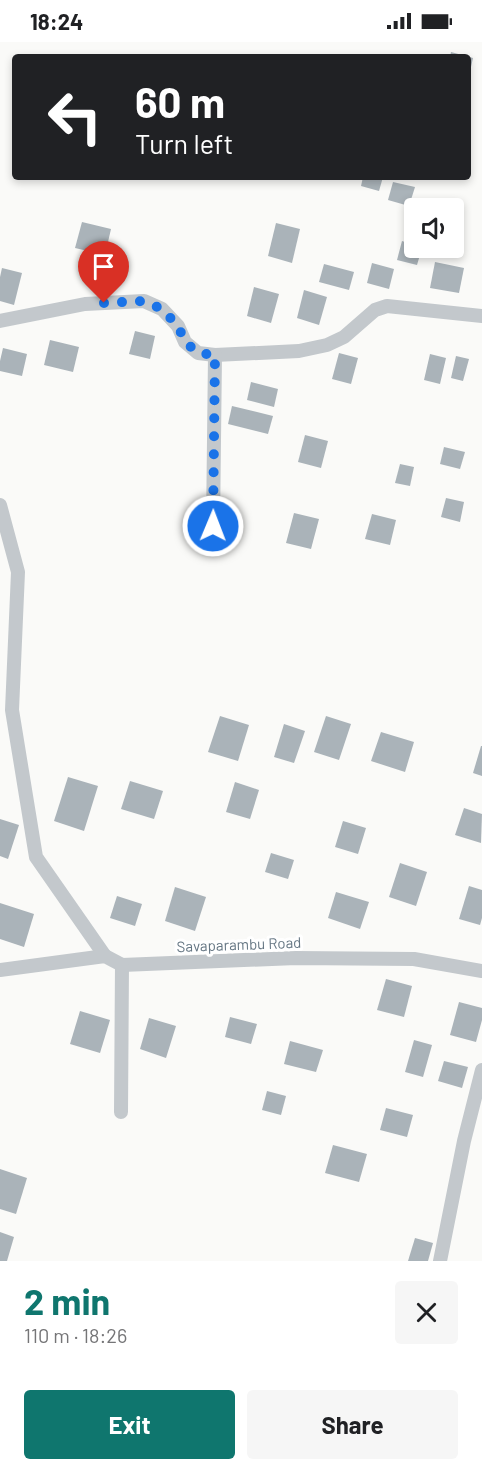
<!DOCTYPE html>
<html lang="en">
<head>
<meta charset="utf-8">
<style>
  :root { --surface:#fff; --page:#f6f6f6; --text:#202124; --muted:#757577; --accent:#0f766e }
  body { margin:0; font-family:Barlow,sans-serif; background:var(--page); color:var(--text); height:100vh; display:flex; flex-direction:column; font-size:22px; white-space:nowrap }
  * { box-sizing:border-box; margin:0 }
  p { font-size:20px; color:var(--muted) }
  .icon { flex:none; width:33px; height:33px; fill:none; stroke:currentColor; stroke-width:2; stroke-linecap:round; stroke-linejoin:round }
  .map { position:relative; height:1219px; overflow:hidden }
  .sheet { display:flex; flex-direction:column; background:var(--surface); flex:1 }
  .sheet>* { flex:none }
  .top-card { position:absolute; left:12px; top:12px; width:459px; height:126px; border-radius:6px; box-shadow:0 3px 9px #0003; background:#202124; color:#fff; overflow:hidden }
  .fabs { position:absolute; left:404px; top:156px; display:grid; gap:12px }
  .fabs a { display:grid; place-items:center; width:60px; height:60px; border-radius:6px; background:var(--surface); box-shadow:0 3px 9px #0003; font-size:30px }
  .pin { position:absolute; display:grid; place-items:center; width:51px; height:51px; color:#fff; margin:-62px -26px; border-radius:50% 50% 50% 0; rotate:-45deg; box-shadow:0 0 6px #0007 }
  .pin .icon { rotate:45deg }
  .me { position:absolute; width:66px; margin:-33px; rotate:1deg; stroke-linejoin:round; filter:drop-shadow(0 0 4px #0008) }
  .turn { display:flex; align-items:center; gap:21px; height:126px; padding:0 24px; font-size:27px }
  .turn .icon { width:78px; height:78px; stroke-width:2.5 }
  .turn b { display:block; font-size:42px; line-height:51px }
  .round { display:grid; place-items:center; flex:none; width:63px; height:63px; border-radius:6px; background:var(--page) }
  .head { display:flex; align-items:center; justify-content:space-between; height:102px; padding:0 24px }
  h1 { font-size:36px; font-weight:700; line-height:45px; color:var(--accent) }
  .primary-button { display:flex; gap:12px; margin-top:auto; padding:12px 24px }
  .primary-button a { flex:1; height:69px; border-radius:6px; background:var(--accent); color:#fff; font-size:24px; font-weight:700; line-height:69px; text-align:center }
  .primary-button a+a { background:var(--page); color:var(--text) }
  .status { display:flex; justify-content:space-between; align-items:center; height:42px; padding:0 30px; background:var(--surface); direction:ltr }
  .status svg { height:16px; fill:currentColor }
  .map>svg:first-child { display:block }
</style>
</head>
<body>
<div class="status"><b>18:24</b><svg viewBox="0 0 49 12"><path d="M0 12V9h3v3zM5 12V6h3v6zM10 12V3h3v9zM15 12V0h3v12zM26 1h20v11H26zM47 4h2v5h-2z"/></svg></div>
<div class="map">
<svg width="482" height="1219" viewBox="0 0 482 1219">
  <rect width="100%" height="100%" fill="#fafaf8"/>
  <g fill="#aab3b9">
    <polygon points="451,10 473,16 469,34 468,15 450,15"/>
    <polygon points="363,135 383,135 379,149 361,144"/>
    <polygon points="393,140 415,145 409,164 388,158"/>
    <polygon points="82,180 111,187 105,213 75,206"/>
    <polygon points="276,181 300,187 292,221 268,214"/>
    <polygon points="402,199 414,203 414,206 422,206 417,223 397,218"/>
    <polygon points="435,220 464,226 459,251 430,246"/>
    <polygon points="372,221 394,227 389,247 367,241"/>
    <polygon points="324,222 354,230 349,248 319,240"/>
    <polygon points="2,226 22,231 14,263 0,259 0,235"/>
    <polygon points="254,245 279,252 271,281 247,274"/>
    <polygon points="304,248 327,255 319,283 297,276"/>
    <polygon points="135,289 155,294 150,317 129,312"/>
    <polygon points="50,298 79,305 73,330 44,323"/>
    <polygon points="3,306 27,312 22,334 0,329 0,319"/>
    <polygon points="339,311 358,316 351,342 332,337"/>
    <polygon points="430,312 446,316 440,342 424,338"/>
    <polygon points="456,314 469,317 463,339 451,336"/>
    <polygon points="251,340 278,347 274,365 247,358"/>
    <polygon points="232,364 273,374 268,392 228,382"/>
    <polygon points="305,393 328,399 321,426 298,420"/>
    <polygon points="444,405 465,410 460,427 440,422"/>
    <polygon points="400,422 414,425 410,444 395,441"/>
    <polygon points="446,456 464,460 460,480 441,475"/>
    <polygon points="294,471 319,477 311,507 286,501"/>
    <polygon points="372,472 396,478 390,503 365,497"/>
    <polygon points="220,674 249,683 238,719 208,710"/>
    <polygon points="326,674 351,682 339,718 314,710"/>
    <polygon points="284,682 305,689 294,721 274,715"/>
    <polygon points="381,690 414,700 405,730 371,719"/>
    <polygon points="481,704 482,704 482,734 473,731"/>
    <polygon points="68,735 98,744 84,789 54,779"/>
    <polygon points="130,739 163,749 154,777 121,767"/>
    <polygon points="235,740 259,748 250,777 226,770"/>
    <polygon points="464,766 482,772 481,801 455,793"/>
    <polygon points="0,777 19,783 8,817 0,814"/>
    <polygon points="343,779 366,786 358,812 335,805"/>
    <polygon points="271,811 294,818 288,837 265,830"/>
    <polygon points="400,821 427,830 416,864 389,855"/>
    <polygon points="469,844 482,848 482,876 480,883 459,877"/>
    <polygon points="175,845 206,855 195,889 165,879"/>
    <polygon points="336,850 369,860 360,887 328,876"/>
    <polygon points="117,854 142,862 135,884 110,876"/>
    <polygon points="0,861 34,872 24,905 0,897"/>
    <polygon points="386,937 412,944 404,975 377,968"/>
    <polygon points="459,960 482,966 482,978 476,1000 450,993"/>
    <polygon points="80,969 110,978 100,1011 70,1002"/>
    <polygon points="230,975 257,982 251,1002 225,995"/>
    <polygon points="149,976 176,984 166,1016 140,1007"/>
    <polygon points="414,998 432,1003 423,1035 405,1030"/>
    <polygon points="290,999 323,1008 316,1030 284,1022"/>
    <polygon points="444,1019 468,1025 462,1046 438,1039"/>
    <polygon points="267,1049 286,1054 281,1073 262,1068"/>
    <polygon points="386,1066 413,1073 407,1095 380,1088"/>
    <polygon points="333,1103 367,1112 359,1140 325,1131"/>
    <polygon points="0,1127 27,1136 16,1172 0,1167"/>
    <polygon points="0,1190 14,1195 7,1219 0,1219"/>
    <polygon points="415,1196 433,1201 428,1219 408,1219"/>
  </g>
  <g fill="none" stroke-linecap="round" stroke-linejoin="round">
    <g stroke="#c3c8cc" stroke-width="14">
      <polyline points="0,279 85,262 144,259 162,267 178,284 185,300 198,311 215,313 299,309 327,303 344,295 375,268 387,264 482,274"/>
      <polyline points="0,463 18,530 12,668 36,815 105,914"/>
      <polyline points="213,484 215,313"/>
      <polyline points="0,928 105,914 122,923 296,916 414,917 482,929"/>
      <polyline points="121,1070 122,923"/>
      <polyline points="440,1219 464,1099 482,1028"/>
    </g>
  </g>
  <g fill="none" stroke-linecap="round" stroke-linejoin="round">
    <polyline stroke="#1a73e8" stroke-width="10" stroke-dasharray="0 18" points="104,261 144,259 162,267 178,284 185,300 198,311 215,313 213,484"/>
  </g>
  <g text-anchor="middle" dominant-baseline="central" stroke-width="6" stroke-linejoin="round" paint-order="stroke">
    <g font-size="15" fill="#657683" stroke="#fff">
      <text transform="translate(239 902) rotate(-2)">Savaparambu Road</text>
    </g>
  </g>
</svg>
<div class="fabs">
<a><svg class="icon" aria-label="sound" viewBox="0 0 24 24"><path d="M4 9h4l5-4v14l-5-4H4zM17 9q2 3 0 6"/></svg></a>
</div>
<div class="pin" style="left:104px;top:261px;background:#d93025"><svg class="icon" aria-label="arrive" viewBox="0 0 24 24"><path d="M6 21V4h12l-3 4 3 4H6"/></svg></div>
<svg class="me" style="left:213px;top:484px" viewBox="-20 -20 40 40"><circle r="17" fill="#1a73e8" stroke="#fff" stroke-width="3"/><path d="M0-11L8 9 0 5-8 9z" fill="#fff"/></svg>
<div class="top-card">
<div class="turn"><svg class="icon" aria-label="left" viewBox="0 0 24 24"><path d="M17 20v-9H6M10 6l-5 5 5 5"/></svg><div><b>60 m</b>Turn left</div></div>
</div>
</div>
<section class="sheet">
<div class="head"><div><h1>2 min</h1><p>110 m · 18:26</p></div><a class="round"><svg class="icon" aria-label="close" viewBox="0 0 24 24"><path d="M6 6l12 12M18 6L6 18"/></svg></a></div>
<div class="primary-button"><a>Exit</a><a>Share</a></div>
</section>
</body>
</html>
